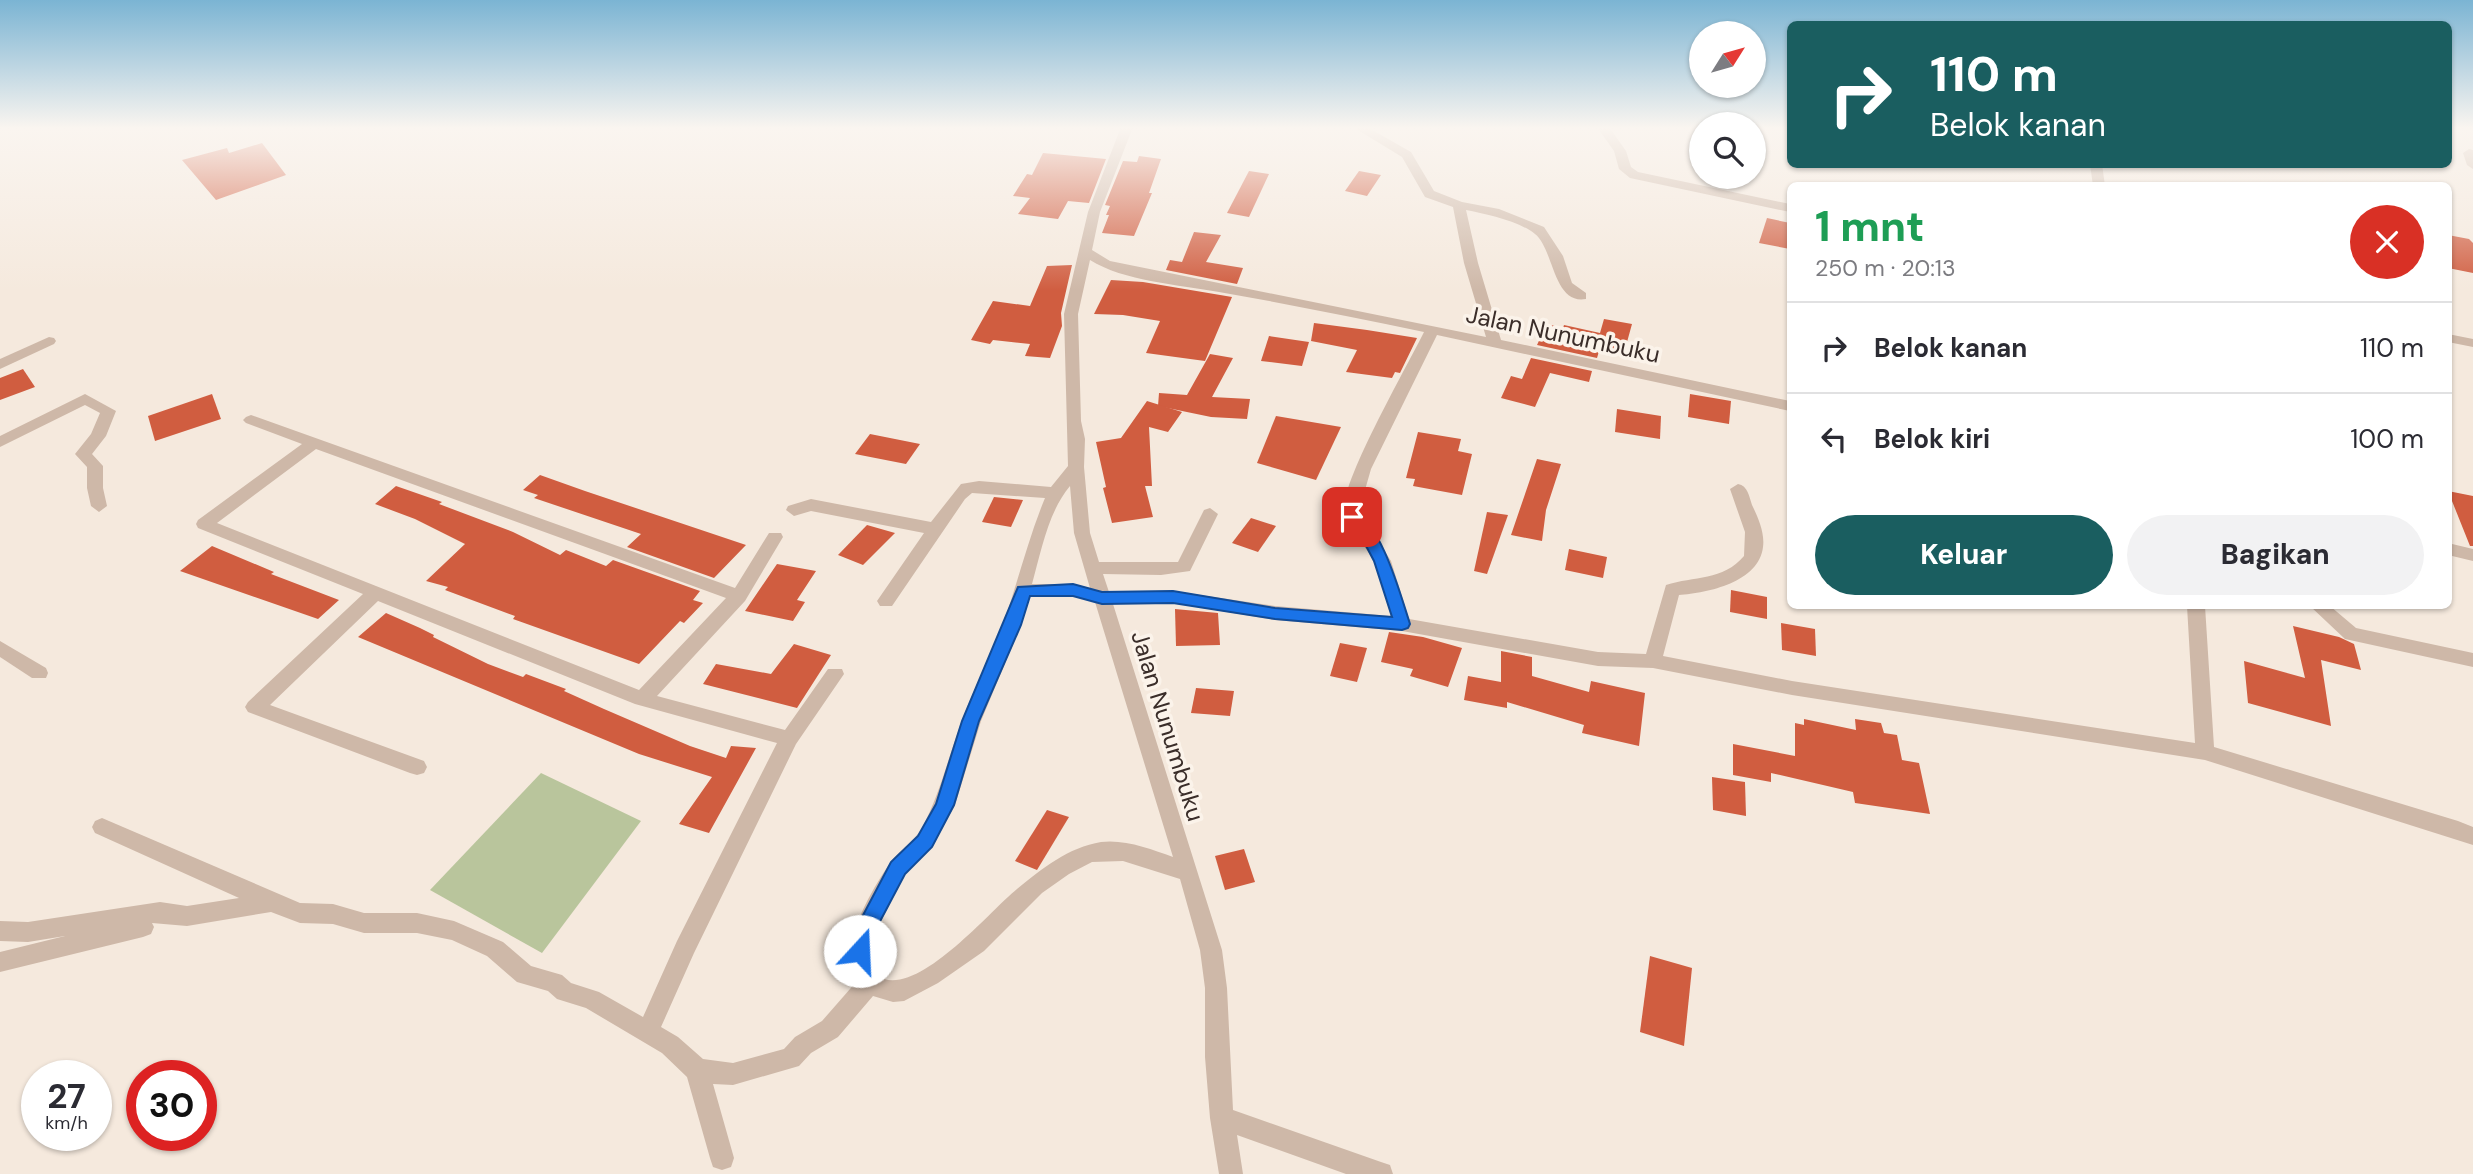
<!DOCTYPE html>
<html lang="id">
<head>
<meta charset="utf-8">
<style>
  :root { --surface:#fff; --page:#f2f2f3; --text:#2b2b33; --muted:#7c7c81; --line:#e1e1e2; --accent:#1a5e60 }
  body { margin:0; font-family:"DM Sans",sans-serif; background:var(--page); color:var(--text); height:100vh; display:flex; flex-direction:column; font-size:26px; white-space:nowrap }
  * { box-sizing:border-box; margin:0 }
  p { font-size:23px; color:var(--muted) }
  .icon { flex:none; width:38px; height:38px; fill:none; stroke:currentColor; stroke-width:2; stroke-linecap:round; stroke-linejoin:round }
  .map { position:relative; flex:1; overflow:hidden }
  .sheet { position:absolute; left:1787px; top:182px; width:665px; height:427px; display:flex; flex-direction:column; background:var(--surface); border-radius:10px; box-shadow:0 2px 5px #0004 }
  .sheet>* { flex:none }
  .hud { position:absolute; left:1787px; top:21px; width:665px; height:147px; border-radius:10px; box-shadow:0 2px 5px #0004; background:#1a5e60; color:#fff; overflow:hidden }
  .needle { width:46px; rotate:53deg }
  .fabs { position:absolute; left:1689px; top:21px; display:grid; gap:14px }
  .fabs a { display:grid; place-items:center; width:77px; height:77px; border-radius:50%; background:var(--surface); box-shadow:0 2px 5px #0004; font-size:35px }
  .speed { position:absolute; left:21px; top:1060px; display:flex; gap:14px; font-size:35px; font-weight:700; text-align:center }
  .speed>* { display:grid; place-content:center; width:91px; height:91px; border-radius:50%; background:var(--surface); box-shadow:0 2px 5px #0004; line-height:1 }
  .speed small { font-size:18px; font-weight:400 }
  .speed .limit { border:10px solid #d22; background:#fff; color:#111 }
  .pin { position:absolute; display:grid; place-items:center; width:60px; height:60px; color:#fff; margin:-30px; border-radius:14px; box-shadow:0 4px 10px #0006 }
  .me { position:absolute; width:77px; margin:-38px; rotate:20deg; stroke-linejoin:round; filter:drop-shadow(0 0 5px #0008) }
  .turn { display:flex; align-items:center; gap:24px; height:147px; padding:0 28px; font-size:32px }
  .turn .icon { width:91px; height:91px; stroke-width:2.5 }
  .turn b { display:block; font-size:49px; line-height:60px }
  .round { display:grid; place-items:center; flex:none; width:74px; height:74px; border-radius:37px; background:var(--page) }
  .headline { display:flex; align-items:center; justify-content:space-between; height:119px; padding:0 28px }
  h1 { font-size:42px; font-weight:800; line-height:52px; color:#1e9e55 }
  .action { display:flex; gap:14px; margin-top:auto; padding:14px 28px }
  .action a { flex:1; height:80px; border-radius:42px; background:var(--accent); color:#fff; font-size:28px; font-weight:800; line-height:80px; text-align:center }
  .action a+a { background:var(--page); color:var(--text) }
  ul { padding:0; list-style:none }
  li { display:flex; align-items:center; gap:21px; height:91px; padding:0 28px; border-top:2px solid var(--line) }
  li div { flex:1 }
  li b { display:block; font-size:26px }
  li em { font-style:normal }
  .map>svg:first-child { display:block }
</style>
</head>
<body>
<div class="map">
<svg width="2473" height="1174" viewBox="0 0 2473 1174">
  <rect width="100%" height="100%" fill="#f5e9dd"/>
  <polygon fill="#b9c59c" points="541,773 641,821 542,953 430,890"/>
  <g fill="#d05d40">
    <polygon points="262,143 286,175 216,200 182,160 227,148 229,153"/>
    <polygon points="1043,153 1106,159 1089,203 1068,201 1058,219 1018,214 1030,198 1013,196 1027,174 1032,175"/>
    <polygon points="1139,156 1161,159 1149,193 1152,193 1134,236 1102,233 1109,215 1106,215 1110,206 1105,205 1123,161 1137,162"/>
    <polygon points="1249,171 1269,174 1249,217 1227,213"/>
    <polygon points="1359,171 1381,175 1367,196 1345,191"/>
    <polygon points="1767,218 1790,223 1790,249 1759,243"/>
    <polygon points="1194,232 1221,235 1206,262 1243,268 1237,284 1166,270 1170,260 1182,262"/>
    <polygon points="2448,235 2469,239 2473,243 2473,273 2448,268"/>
    <polygon points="1072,265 1061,313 1062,326 1050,358 1025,356 1030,344 993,340 990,344 971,340 993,301 1030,306 1047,266"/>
    <polygon points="1111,280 1143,282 1232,297 1205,361 1146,353 1160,321 1123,315 1094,314"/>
    <polygon points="1604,319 1632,324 1624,353 1600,348 1597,358 1537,345 1547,324 1563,328 1564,325 1600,333"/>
    <polygon points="1314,323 1367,330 1417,338 1400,373 1395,372 1392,378 1346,372 1357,350 1311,341"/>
    <polygon points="1269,336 1309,342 1302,366 1261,361"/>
    <polygon points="1210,354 1233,358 1212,397 1250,399 1247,419 1211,417 1158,406 1159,393 1187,395"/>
    <polygon points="1531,358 1592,371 1589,382 1550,373 1535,407 1501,398 1511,376 1522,379"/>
    <polygon points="23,369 35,387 0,400 0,378"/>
    <polygon points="212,394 221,419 155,441 148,416"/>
    <polygon points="1690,394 1731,401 1729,424 1688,417"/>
    <polygon points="1147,401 1182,412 1168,432 1149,427 1152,486 1145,486 1153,517 1112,523 1103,488 1106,487 1096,442 1121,438"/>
    <polygon points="1617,409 1661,416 1660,439 1615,432"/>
    <polygon points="1276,416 1341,427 1316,480 1257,463"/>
    <polygon points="1418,432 1461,439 1458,451 1472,454 1462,495 1413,486 1415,479 1406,478"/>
    <polygon points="870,434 920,444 906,464 855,454"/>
    <polygon points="1537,459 1561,464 1546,510 1542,541 1511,535"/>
    <polygon points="540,475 585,491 746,545 714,578 627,547 641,534 534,498 538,495 523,490"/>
    <polygon points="396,486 442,502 439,504 513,532 560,555 566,550 606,566 613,560 700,591 693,600 703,603 684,623 680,621 639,664 513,619 515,616 445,590 448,587 426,581 465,544 415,519 375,504"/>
    <polygon points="2448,491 2473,496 2473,546 2470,546"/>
    <polygon points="994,497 1023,500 1011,527 982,522"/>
    <polygon points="1487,512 1508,515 1487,574 1474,571"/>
    <polygon points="1251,518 1276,526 1258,552 1232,543"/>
    <polygon points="867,525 895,533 863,565 838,555"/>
    <polygon points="212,546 274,572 271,574 339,600 318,619 180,571"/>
    <polygon points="1569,549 1607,557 1603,578 1565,570"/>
    <polygon points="777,564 816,571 797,600 805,602 793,621 745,611"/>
    <polygon points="1731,590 1767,597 1767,619 1730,612"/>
    <polygon points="1175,609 1218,613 1220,645 1176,646"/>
    <polygon points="386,613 420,628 434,635 433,637 488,664 523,677 526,674 566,689 564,691 604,709 690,746 726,758 731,746 756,748 709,833 679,824 712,777 639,754 358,637"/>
    <polygon points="1781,623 1815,629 1816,656 1782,650"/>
    <polygon points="2293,626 2339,637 2354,644 2361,670 2321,660 2331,726 2248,703 2244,661 2305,678"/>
    <polygon points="1389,632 1423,637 1462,648 1448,687 1410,676 1413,669 1381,662"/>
    <polygon points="1340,643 1367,648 1357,682 1330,676"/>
    <polygon points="794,644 831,655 797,708 703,684 716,664 771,674"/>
    <polygon points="1501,651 1532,657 1532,676 1589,692 1591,681 1645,693 1639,746 1582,733 1584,725 1507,702 1507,708 1464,700 1468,676 1501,682"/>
    <polygon points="1196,688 1234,691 1230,716 1191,713"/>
    <polygon points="1804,719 1856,730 1855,719 1881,723 1884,733 1897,735 1902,760 1919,763 1930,814 1855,803 1853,792 1771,773 1771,782 1733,775 1733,744 1795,756 1795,723 1804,725"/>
    <polygon points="1712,777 1745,782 1746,816 1713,810"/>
    <polygon points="1047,810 1069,817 1037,870 1015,861"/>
    <polygon points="1244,849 1255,882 1225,890 1215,856"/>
    <polygon points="1650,956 1692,968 1684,1046 1640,1032"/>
  </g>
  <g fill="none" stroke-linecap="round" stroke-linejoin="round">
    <g fill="#ceb8a8" fill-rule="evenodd">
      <path d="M 1121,127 L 1133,127 L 1100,212 L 1092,250 L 1110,261 L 1486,337 L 1464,263 L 1453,207 L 1425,197 L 1402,157 L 1353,127 L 1367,127 L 1411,152 L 1434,191 L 1462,202 L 1499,209 L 1544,227 L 1563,256 L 1572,283 L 1586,293 L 1586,299 C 1553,305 1554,249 1535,234 C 1519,221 1486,214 1466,210 L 1478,263 L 1501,340 L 1790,401 L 1790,411 L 1437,335 L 1371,469 L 1359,511 L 1391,561 L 1409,619 L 1598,652 L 1646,654 L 1666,585 C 1694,576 1723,581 1744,556 L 1745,532 L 1730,489 L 1738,484 C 1748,486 1749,496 1752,505 C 1758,517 1765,533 1763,547 C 1759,582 1708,593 1679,595 L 1663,656 L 1792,681 L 2195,743 L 2187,606 L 2205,606 L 2214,747 L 2458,821 L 2473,827 L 2473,845 L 2205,760 L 1792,695 L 1653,668 L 1598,666 L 1402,631 L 1275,620 L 1173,603 L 1113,604 L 1222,950 L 1227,988 L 1233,1110 L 1381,1162 L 1390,1165 L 1393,1174 L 1346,1174 L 1237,1135 L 1243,1174 L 1219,1174 L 1210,1118 L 1205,1057 L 1205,988 L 1200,950 L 1180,879 L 1123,861 L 1092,862 L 1069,874 L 1042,893 L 984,951 L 938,983 L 904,1001 L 893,1002 L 873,996 L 838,1037 L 811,1053 L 799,1066 L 733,1085 L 713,1084 L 734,1158 L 731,1167 L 722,1170 L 713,1167 L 710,1158 L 687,1077 L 662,1053 L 586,1008 L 557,999 L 548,991 L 517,982 L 487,956 L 452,940 L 417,933 L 364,933 L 333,924 L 300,923 L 271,912 L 187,926 L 152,923 L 154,927 L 151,934 L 143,937 L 0,972 L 0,952 L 65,936 L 28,942 L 0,941 L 0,921 L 28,922 L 160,902 L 187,906 L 239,898 L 95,833 L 92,827 L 95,821 L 102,818 L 300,903 L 333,904 L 364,913 L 417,913 L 454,921 L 503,942 L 531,966 L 562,975 L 571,983 L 599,992 L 643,1017 L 677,941 L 777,743 L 635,704 L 378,601 L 270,705 L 424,761 L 427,767 L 424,773 L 417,775 L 410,773 L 248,712 L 245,707 L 248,702 L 363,594 L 198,528 L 196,524 L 198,520 L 302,444 L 246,423 L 243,420 L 246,417 L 251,415 L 735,588 L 769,533 L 781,533 L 783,537 L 745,601 L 657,696 L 785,730 L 828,669 L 842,669 L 844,674 L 796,744 L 694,953 L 661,1027 L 678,1037 L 703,1059 L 733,1063 L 784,1049 L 795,1037 L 822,1021 L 857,981 C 836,949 871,891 890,863 C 899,850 914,842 922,828 C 940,794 948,758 961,723 C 973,689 991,658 1003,624 C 1018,582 1028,539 1045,498 L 972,493 L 965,499 L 892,606 L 880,606 L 877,601 L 924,533 L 811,511 L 794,516 L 786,510 L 788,506 L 811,499 L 931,522 L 961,484 L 979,481 L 1051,487 L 1068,466 L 1064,314 L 1088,212 ZM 1090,260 C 1123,281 1180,285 1219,292 C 1288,304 1356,318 1424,332 C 1409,363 1337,488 1344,514 C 1348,532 1365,543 1373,560 C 1381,577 1385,598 1391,616 L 1275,606 L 1173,591 L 1109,592 L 1103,574 L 1161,575 L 1190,571 L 1218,514 L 1210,508 L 1204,510 L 1178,562 L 1099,562 L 1090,533 L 1084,467 L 1085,439 L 1081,421 L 1078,314 ZM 316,449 L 726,598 L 639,690 L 217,523 ZM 1070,486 L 1074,533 L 1090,588 L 1073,584 L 1032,584 C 1041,552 1048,512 1070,486 ZM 1073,596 L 1095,602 L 1173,857 C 1151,849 1125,839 1101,842 C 1069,847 1041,869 1017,889 C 989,912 923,991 884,979 L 873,967 L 871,951 L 878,927 L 905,874 L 932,847 L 955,805 L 981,721 L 1021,625 L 1029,597 Z"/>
      <polygon points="1597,127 1609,127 1626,151 1631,167 1638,172 1790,204 1790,212 1630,178 1619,169 1614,151"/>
      <polygon points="2469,149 2473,150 2473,169 2467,165 2463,153"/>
      <polygon points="2090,164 2102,164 2105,186 2093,186"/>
      <polygon points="2448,334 2473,339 2473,347 2448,342"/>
      <polygon points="49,337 54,338 56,341 54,344 0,369 0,359"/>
      <polygon points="85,394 116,411 106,436 92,454 103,466 103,488 107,506 99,512 91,506 87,488 87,467 75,454 91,434 100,413 85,405 0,447 0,436"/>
      <polygon points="2448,543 2473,549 2473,561 2448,555"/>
      <polygon points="2310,606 2330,606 2356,628 2473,653 2473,667 2345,639"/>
      <polygon points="0,641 46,668 48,673 46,678 32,678 0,657"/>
    </g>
  </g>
  <linearGradient id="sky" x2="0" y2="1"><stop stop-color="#7bb4d3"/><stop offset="0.44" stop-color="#faf5f0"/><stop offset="1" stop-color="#faf5f0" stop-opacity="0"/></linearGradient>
  <rect width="2473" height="291" fill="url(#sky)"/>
  <path fill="#1a73e8" stroke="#114b97" stroke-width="2" d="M 1352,512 C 1381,520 1401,597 1410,624 L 1408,628 L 1402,630 L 1275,619 L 1173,603 L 1102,604 L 1073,596 L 1030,596 L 1021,625 L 979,721 L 954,805 L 932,847 L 905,874 L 877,927 L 867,957 L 860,960 L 853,957 L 850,951 L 861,919 L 891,862 L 918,836 L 936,804 L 962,721 L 1018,587 L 1073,584 L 1102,592 L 1173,591 L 1275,608 L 1392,617 L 1374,561 L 1363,540 L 1345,517 Z"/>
  <g text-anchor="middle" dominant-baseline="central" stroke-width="7" stroke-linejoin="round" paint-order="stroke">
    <g font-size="24" fill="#3a2d29" stroke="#fbf3ea">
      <text transform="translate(1563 334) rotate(12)">Jalan Nunumbuku</text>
      <text transform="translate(1168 726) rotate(73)">Jalan Nunumbuku</text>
    </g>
  </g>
</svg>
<div class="fabs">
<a><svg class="needle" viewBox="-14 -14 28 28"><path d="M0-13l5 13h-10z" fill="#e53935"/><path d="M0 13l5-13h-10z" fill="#7c7c81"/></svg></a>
<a><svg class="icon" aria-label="search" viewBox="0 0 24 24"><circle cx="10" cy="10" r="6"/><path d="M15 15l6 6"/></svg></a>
</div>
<div class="speed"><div>27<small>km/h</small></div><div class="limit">30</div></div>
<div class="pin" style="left:1352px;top:517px;background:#d93025"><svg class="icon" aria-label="arrive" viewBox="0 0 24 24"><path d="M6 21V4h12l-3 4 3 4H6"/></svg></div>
<svg class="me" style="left:860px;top:951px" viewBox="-20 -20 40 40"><circle r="19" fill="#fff"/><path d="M0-13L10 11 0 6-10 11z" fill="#1a73e8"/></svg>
<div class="hud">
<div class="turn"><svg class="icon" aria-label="right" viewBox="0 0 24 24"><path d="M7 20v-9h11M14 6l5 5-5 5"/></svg><div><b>110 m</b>Belok kanan</div></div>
</div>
<section class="sheet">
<div class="headline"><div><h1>1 mnt</h1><p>250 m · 20:13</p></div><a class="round" style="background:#d93025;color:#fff"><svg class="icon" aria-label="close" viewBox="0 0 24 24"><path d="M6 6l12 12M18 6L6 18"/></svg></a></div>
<ul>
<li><svg class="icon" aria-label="right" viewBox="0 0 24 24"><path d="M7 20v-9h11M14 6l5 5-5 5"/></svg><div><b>Belok kanan</b></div><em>110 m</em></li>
<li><svg class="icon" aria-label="left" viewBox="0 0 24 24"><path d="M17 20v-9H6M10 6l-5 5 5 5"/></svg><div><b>Belok kiri</b></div><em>100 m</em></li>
</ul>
<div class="action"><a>Keluar</a><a>Bagikan</a></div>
</section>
</div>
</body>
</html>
